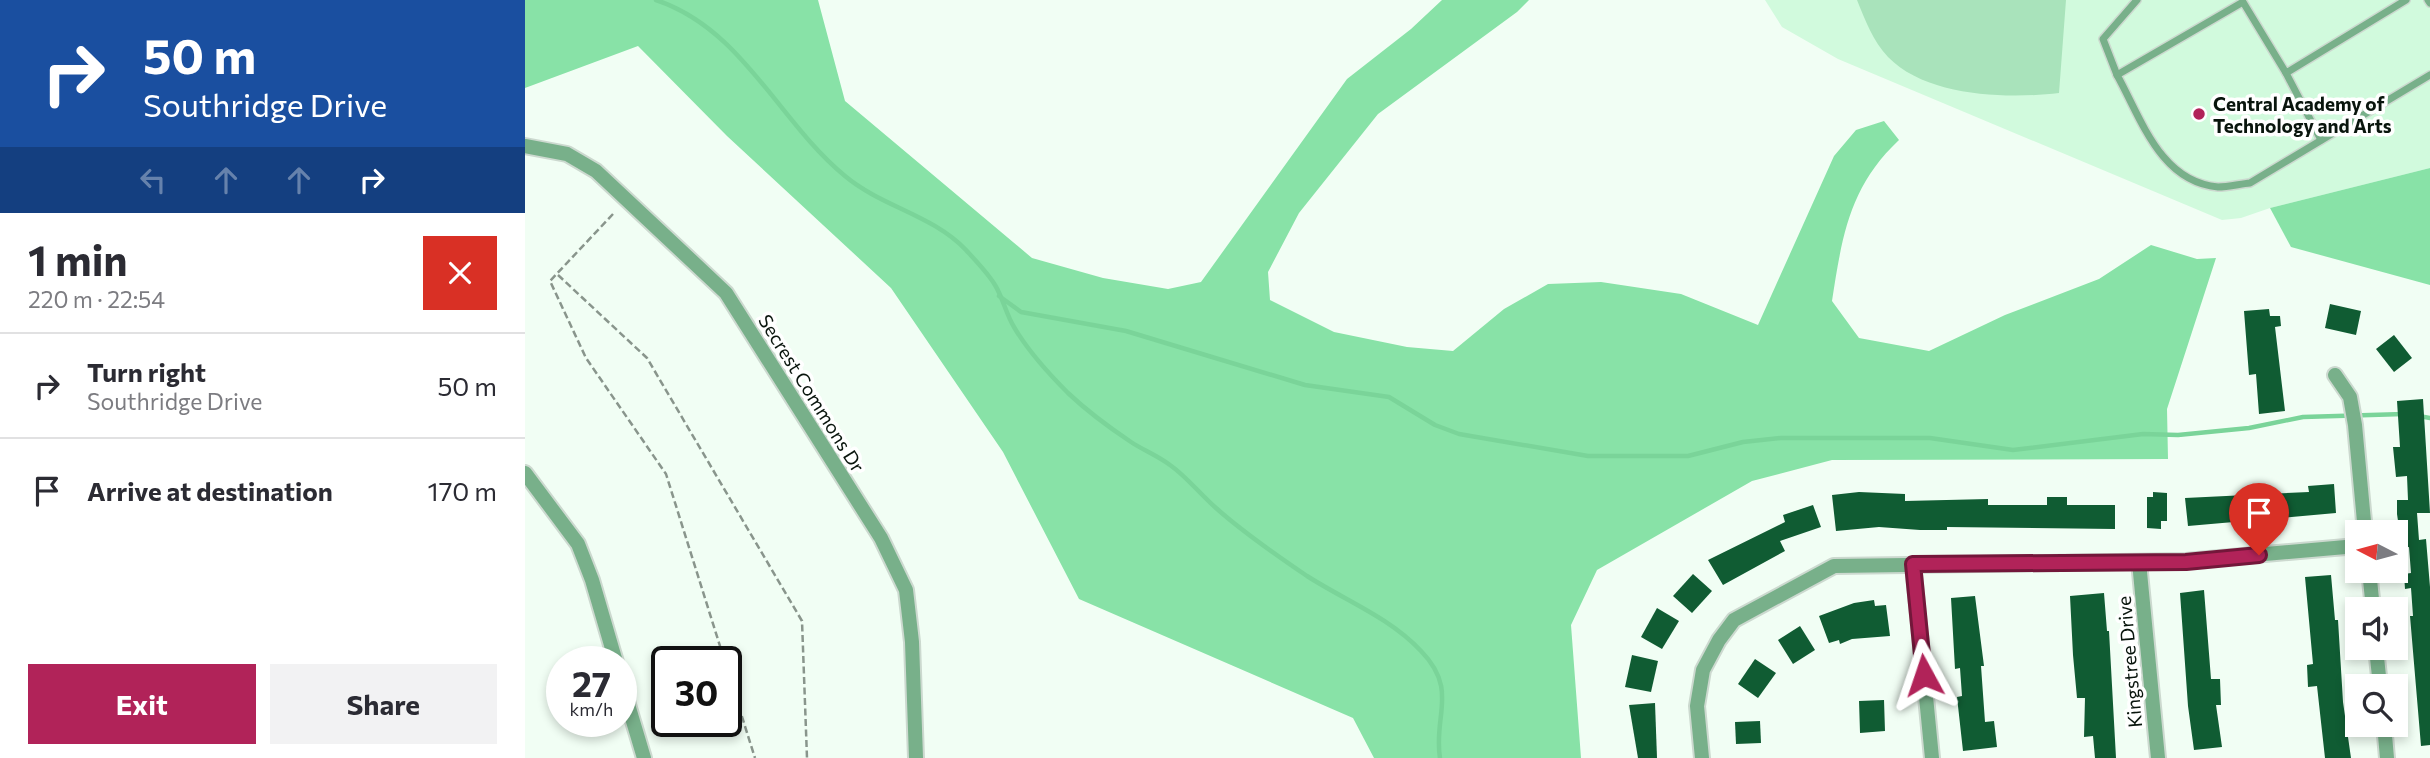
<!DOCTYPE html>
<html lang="en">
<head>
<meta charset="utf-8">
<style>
  :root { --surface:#fff; --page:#f2f2f3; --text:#2b2b33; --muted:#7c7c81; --line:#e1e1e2; --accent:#b12359 }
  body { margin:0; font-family:Commissioner,sans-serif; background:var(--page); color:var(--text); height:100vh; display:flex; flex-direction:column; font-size:26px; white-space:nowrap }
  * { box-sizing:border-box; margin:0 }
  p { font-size:23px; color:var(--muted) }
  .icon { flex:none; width:38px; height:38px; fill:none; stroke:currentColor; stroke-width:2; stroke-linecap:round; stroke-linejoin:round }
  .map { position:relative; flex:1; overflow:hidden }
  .panel { display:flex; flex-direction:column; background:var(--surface); width:525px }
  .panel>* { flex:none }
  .hud { background:#1a4fa0; color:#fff; overflow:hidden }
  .needle { width:46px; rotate:276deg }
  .buttons { position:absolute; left:1820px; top:520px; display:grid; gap:14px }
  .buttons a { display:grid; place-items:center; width:63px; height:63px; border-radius:0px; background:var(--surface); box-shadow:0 4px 10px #0003; font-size:35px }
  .speed { position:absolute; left:21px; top:646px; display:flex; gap:14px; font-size:35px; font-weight:700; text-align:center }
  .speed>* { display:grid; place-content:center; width:91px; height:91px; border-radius:50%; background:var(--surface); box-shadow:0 4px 10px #0003; line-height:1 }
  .speed small { font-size:18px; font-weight:400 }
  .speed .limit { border:4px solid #111; border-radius:10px; background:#fff; color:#111 }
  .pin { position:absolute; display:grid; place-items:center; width:60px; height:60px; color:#fff; margin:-72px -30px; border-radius:50% 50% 50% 0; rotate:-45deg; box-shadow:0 0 7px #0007 }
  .pin .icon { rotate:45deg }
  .me { position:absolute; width:77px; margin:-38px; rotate:355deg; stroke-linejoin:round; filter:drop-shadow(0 0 5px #0008) }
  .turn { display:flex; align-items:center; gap:24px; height:147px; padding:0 28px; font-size:32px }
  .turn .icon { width:91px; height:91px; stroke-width:2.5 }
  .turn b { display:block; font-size:49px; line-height:60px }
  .lanes { display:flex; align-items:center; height:66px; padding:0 28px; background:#0003; justify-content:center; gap:35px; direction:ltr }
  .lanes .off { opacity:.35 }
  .round { display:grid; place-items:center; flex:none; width:74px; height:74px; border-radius:0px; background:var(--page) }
  .summary { display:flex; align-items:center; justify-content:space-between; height:119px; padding:0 28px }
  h1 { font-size:42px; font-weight:700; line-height:52px }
  .action { display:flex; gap:14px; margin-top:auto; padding:14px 28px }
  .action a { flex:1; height:80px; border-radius:0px; background:var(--accent); color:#fff; font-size:28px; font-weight:700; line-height:80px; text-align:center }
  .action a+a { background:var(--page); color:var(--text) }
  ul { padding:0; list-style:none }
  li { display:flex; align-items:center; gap:21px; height:105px; padding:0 28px; border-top:2px solid var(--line) }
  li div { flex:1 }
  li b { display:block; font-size:26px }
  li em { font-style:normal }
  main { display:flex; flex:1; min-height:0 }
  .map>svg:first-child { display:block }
</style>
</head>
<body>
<main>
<section class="panel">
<div class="hud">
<div class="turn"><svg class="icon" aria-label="right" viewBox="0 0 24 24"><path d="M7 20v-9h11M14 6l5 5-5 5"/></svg><div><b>50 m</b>Southridge Drive</div></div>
<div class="lanes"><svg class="icon off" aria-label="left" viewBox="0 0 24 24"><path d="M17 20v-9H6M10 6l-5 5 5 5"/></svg><svg class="icon off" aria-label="ahead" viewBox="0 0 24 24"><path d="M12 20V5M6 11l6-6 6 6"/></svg><svg class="icon off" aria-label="ahead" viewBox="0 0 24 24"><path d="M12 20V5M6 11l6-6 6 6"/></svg><svg class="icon" aria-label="right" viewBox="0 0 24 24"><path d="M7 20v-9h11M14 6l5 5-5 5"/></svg></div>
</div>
<div class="summary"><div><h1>1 min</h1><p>220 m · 22:54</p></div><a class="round" style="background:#d93025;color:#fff"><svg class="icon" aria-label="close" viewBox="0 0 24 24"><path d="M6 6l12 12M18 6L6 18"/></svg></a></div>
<ul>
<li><svg class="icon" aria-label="right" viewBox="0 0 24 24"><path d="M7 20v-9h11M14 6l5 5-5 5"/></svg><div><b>Turn right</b><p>Southridge Drive</p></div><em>50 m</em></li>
<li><svg class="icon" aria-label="arrive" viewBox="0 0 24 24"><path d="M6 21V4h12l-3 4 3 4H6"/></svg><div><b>Arrive at destination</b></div><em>170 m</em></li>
</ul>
<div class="action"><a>Exit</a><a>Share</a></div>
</section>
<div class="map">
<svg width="1905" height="758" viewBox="0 0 1905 758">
  <rect width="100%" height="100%" fill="#f1fef4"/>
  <polygon fill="#d1fadd" points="1240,0 1905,0 1905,168 1745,208 1716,218 1697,220 1313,59 1257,27"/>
  <path fill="#a9e3bb" d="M 1332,0 L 1541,0 L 1534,93 C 1482,99 1402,97 1363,57 C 1348,41 1340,20 1332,0 Z"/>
  <g fill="#88e2a7">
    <path d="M 0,0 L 293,0 L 320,101 L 507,258 L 578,278 L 643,289 L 676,282 L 822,79 L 886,29 L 917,0 L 1004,0 L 992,12 L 853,114 L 774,213 L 743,272 L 745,300 L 809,332 L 882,347 L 928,351 L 979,309 L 1023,284 L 1076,282 L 1156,294 L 1233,325 L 1309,156 L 1331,130 L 1359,121 L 1374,140 C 1324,187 1317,237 1307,301 L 1334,338 L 1404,351 L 1480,315 L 1574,279 L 1626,245 L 1672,259 L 1691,258 L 1642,409 L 1643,459 L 1307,460 L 1227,481 L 1072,570 L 1046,625 L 1056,758 L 849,758 L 828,718 L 554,599 L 478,452 L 366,288 L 202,136 L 113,46 L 0,88 Z"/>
    <polygon points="1905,168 1905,285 1766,247 1745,208"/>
  </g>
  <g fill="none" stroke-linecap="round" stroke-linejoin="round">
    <g stroke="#7ad499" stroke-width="4.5">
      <path d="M 131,0 C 218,29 253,121 320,176 C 357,207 408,215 441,250 C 451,261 463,273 470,285 C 478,298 481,314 489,327 C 503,351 523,373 543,393 C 561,410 585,428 606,442 C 618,450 633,456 645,465 C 662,477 675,494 691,508 C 719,533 751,555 782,576 C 821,601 864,617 896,651 C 934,690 908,716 915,758"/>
      <polyline points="474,296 496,312 601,331 780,385 864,397 910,425 934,434 1063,456 1163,456 1218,442 1256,438 1405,438 1488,450 1618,434 1653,435 1724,428 1778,417 1879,414"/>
      <polyline points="1894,416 1905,418"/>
    </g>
  </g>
  <g fill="#105c33">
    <polygon points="1805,304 1836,311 1831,335 1800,328"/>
    <polygon points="1744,309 1745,316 1755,316 1756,326 1750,327 1760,411 1734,414 1731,374 1724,375 1719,311"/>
    <polygon points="1869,335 1887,358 1869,372 1851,349"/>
    <polygon points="1898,399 1905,513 1892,513 1894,540 1901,539 1905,587 1905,745 1896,746 1885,616 1888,616 1886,588 1880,589 1879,574 1886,573 1884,547 1877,548 1872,514 1872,500 1883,500 1882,476 1871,477 1868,447 1875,447 1872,401"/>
    <polygon points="1809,484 1811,513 1663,526 1660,498 1784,492 1783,486"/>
    <polygon points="1334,492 1380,494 1380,501 1463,499 1463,505 1522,505 1522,497 1542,497 1542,505 1590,505 1590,529 1422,527 1422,530 1395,530 1354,527 1311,531 1307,495"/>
    <polygon points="1628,492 1642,493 1642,521 1636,521 1636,529 1622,528 1622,497 1628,497"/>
    <polygon points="1288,505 1296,527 1255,541 1260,551 1198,585 1183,560 1260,522 1258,515"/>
    <polygon points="1168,574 1187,591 1167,613 1148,596"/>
    <polygon points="1806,575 1810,620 1813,620 1818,702 1826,758 1800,758 1792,686 1783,687 1782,665 1788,664 1780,577"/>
    <polygon points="1679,590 1686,679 1695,679 1696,705 1691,705 1697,747 1669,750 1663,706 1655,593"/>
    <polygon points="1579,593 1582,631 1584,631 1591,758 1570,758 1568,736 1559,737 1560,698 1552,698 1548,655 1545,596"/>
    <polygon points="1450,596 1459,666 1456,666 1460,722 1469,721 1472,747 1438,751 1432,697 1437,696 1435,668 1430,669 1426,598"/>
    <polygon points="1349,600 1350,606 1361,605 1365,636 1327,639 1315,644 1314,640 1304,643 1294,616 1329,603"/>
    <polygon points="1132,608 1154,621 1137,649 1116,637"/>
    <polygon points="1275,626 1290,650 1268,664 1253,640"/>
    <polygon points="1107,655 1133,661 1126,692 1100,687"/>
    <polygon points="1230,659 1251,673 1233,698 1213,684"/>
    <polygon points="1359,700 1360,731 1335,733 1334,701"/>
    <polygon points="1130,703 1132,758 1113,758 1104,705"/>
    <polygon points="1235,721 1236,743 1211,744 1210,722"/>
  </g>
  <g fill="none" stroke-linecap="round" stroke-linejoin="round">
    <g stroke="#ccd9cf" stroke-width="10">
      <g id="service">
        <path d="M 1881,0 L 1761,73 L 1718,2 L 1592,75 C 1616,118 1635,182 1693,187 C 1703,187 1715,184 1725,183 L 1905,75"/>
        <polyline points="1903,0 1905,3"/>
        <polyline points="1761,73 1796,140"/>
        <polyline points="1592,75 1578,39 1612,0"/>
      </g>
    </g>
    <g stroke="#ccd9cf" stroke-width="18">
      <g id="minor">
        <polyline points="0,146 42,154 71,171 201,293 356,538 381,590 387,642 391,758"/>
        <polyline points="1810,375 1825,397 1830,425 1840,532"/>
        <polyline points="0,473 53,544 67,580 91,662"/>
        <polyline points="1614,562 1633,758"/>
        <polyline points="1388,564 1407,758"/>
        <polyline points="1844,570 1848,609"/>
        <polyline points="1851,648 1855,686"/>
        <polyline points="96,681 119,758"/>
        <polyline points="1859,724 1862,758"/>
        <polyline points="1177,758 1172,706 1178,670 1194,640 1209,620 1309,566 1661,561 1832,546"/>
      </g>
    </g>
    <g stroke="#89958c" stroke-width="2.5" stroke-dasharray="7 3.5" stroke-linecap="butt">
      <polyline points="88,214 25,281 61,358 141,474 200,662"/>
      <polyline points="33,275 122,358 277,621 282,758"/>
      <polyline points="201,666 230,758"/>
    </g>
    <use href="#service" stroke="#78b08a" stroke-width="7"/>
    <use href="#minor" stroke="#78b08a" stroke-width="14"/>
  </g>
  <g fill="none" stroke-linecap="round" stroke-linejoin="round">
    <g stroke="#73173a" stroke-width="18">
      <polyline id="route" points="1399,675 1388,564 1661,562 1734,555"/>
    </g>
    <use href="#route" stroke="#b12359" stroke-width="12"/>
  </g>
  <circle fill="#b12359" stroke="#fff" stroke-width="2.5" cx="1674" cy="114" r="7"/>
  <g text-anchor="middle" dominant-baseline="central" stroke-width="7" stroke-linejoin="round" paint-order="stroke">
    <g font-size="19" font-weight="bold" fill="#09150d" stroke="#fff" text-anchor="start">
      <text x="1688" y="103">Central Academy of<tspan x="1688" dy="22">Technology and Arts</tspan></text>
    </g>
    <g font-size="19" fill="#09150d" stroke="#fff">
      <text transform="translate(287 393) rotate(58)">Secrest Commons Dr</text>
      <text transform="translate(1604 662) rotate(-95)">Kingstree Drive</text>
    </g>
  </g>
</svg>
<div class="buttons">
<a><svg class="needle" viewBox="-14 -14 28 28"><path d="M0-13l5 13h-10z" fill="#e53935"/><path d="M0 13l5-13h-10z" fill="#7c7c81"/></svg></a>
<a><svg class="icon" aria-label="sound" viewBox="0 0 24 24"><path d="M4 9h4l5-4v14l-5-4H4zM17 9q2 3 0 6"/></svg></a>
<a><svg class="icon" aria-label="search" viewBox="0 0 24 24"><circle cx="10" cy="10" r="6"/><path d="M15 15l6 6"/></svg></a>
</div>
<div class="speed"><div>27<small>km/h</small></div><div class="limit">30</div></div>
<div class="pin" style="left:1734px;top:555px;background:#d93025"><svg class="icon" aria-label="arrive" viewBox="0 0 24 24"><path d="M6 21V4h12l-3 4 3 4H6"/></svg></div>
<svg class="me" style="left:1399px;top:675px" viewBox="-20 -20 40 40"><path d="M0-17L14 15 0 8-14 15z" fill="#b12359" stroke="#fff" stroke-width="4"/></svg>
</div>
</main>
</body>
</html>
